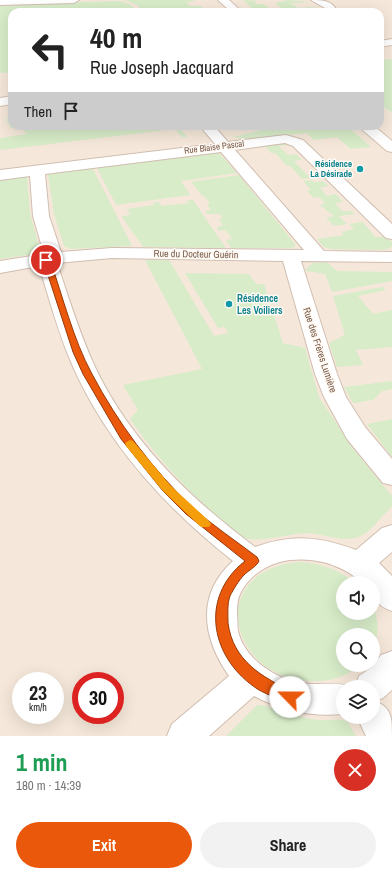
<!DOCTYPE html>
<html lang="en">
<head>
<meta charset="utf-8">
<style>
  :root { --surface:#fff; --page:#f2f2f2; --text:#222; --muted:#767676; --accent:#ea580c }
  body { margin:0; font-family:"Archivo Narrow",sans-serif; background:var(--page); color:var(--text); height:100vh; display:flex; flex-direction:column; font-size:15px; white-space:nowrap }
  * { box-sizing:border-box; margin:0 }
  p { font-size:13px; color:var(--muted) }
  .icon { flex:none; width:22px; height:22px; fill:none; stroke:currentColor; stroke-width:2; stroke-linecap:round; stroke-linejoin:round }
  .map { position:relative; height:736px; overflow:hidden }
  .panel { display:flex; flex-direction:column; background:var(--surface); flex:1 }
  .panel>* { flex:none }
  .guide { position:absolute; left:8px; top:8px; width:376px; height:122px; border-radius:12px; box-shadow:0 4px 16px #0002; background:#fff; color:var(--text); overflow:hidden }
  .controls { position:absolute; left:336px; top:576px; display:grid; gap:8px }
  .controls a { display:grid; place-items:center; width:44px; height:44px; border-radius:50%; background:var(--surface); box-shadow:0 4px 16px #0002; font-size:20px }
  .speed { position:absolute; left:12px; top:672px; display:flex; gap:8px; font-size:20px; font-weight:700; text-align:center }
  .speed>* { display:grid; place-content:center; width:52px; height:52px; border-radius:50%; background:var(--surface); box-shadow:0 4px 16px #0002; line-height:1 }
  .speed small { font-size:10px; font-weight:400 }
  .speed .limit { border:6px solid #d22; background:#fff; color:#111 }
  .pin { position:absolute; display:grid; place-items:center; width:34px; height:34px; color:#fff; margin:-17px; border:2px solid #fff; border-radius:50%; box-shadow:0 1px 4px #0007 }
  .me { position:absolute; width:44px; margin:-22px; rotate:293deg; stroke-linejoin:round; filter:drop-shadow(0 0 3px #0008) }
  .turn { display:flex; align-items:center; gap:14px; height:84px; padding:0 16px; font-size:18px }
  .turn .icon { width:52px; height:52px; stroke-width:2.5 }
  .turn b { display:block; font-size:28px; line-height:34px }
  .then { display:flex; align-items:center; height:38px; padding:0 16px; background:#0003; gap:8px; font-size:15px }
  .round { display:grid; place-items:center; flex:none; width:42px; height:42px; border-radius:21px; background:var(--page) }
  .overview { display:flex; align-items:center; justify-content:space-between; height:68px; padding:0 16px }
  h1 { font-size:24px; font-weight:700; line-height:30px; color:#1e9e55 }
  .button { display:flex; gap:8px; margin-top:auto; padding:8px 16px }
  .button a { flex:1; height:46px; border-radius:24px; background:var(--accent); color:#fff; font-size:16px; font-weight:700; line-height:46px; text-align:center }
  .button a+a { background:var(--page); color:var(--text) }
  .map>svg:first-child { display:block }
</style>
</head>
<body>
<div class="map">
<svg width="392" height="736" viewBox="0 0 392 736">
  <rect width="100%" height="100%" fill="#fdf6ec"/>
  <path fill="#f5e8da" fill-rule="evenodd" d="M 0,0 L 392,0 L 392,60 L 380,62 L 380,12 L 12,12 L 12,126 L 380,126 L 380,104 L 392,113 L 392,736 L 0,736 ZM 343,583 L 373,583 L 373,613 L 343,613 ZM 343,635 L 373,635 L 373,665 L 343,665 ZM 21,681 L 55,681 L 55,715 L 21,715 ZM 81,681 L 115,681 L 115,715 L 81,715 ZM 343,687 L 373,687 L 373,717 L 343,717 Z"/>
  <g fill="#d8ecc9">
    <polygon points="125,0 192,0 195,1 186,2 190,6 201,6 203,8 194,9 196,12 144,12 137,5"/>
    <polygon points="243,0 258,1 255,2 256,4 263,4 270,9 266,10 270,12 256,12"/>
    <polygon points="288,0 311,2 290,3 298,8 320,6 292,11 294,12 288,12 278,8 281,7 275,3"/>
    <polygon points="119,1 129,4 139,12 12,12 12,72 0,73 0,4"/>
    <polygon points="392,59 392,113 380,104 380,60"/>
    <polygon points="12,118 12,126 178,126 187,137 182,137 175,129 0,150 0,138 27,134 21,127 11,128 6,119"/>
    <polygon points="254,126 347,126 371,147 351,149 337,137 314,140 307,133 244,139 232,137 259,131"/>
    <polygon points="282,142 293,144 279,146 288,155 296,154 302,160 294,161 310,178 302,179 290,166 287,166 275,153 272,154 266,147 262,148 259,145"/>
    <polygon points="218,152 237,173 181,181 190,195 116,205 96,166"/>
    <polygon points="92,167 132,246 71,249 64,246 54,214 48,175 51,173"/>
    <polygon points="239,175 295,244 295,247 289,248 231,248 226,240 232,239 226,230 219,231 217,227 223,226 219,219 223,218 220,214 207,214 205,211 211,210 207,204 210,203 204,196 202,196 191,182"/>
    <polygon points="27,176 30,213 40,250 35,254 0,259 0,179"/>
    <polygon points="312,180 314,182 323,181 328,186 320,188 327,196 336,194 343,202 335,203 342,211 352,211 355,214 339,216 347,224 334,226 326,218 334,216 320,205 325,203 319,197 314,198 307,191 311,190 303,181"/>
    <path d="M 187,200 L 193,200 L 226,248 L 143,247 C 136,235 128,228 122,216 L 130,215 L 127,209 L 154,205 L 153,202 L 159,202 L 162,206 L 189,203 Z"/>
    <polygon points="363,222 375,237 386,237 392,242 392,247 385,250 331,249 324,247 317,239 344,235 341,232 354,229 349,224"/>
    <path d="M 145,260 L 169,260 L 214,336 L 228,333 L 225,327 L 218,328 L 185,273 L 249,274 L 256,284 L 264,284 L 283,343 L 305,348 L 319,397 L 354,450 L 392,496 L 392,506 C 382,516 371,532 358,537 C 342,543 322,533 306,533 C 288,534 256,544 242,537 C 199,503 161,464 130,419 L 138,410 L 123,385 L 202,369 Z"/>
    <polygon points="327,262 337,271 392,272 392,281 332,292 325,274 306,271 306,269 313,263"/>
    <polygon points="382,287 386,290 358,296 373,314 392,310 392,347 356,350 363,365 337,367 329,343 345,335 333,296"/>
    <polygon points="392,381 392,389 382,391 373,400 353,403 344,387"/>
    <polygon points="392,419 392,457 367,424"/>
    <path d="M 298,562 C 320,563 339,569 355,583 L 343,583 L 343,613 L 373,613 L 373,607 C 379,621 379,635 373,648 L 373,635 L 343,635 L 343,665 L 361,665 C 346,677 329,682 310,681 C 230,678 204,572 298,562 Z"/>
    <path d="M 257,705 L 262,705 C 280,711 299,718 319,720 C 329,721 337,718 347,721 L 356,736 L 226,736 Z"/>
  </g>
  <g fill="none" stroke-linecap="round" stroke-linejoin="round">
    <g stroke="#d1beb0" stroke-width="2">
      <g id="street">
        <polygon points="0,0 79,0 74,3 0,5"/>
        <path d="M 311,0 C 321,0 331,0 336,9 L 333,12 L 322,12 L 325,8 Z"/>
        <path d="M 200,126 L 214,126 L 228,142 L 286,135 L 303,140 L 392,224 L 392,239 L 386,238 L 293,146 L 285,143 L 235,150 L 324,251 L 392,252 L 392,262 L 301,261 L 337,374 L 346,397 L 365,427 L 392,459 L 392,485 L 383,483 L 347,439 L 324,397 L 315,374 L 283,261 L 112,258 L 57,263 C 69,299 80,335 96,369 C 131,442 191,499 255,547 C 292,534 319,536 356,550 L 382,528 L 392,525 L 392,552 L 379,563 L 392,576 L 392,611 C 377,606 373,598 373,583 C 359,583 356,576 344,570 C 327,561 309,558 290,560 C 271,562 250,574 241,592 C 237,599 237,608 237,616 C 238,621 237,626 238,631 C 244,658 275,679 301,683 C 318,686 336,681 352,687 L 343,687 L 343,714 C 311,717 283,711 254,696 L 209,736 L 167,736 L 172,724 L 229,676 C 203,639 195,595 233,561 C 167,509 109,446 74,369 C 59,336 50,301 39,266 L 0,273 L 0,261 L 44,254 L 33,216 L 30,176 L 0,180 L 0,170 L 215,144 ZM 221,152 L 304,250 L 112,248 L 61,252 L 49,216 L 45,174 Z"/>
        <path d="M 392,651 L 392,690 L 383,698 L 375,701 C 392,708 392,718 392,736 L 366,736 L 357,717 L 373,717 L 373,687 L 355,687 L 359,676 L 372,667 L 381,655 Z"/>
      </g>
    </g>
    <g stroke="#d6c0b0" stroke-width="2">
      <g id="secondary">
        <polygon points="218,0 229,0 242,12 231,12"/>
        <polygon points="392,39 392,45 380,47 380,41"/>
        <polygon points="12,96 12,104 0,106 0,98"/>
        <polygon points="358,126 374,126 392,141 392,152 387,151"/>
      </g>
    </g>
    <use href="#street" fill="#fff" fill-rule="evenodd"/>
    <use href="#secondary" fill="#fff" fill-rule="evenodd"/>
  </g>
  <path fill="#ea580c" stroke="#983908" d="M 44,258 L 50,260 C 63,297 73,339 92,374 C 118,423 152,469 192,507 C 212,525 236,541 257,557 L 259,561 C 256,567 249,570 244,575 C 239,580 233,590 230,596 C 227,604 228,615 228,623 C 233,661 263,678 294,692 L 296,697 L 294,701 L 290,703 C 279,699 268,695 259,690 C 211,660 198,598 245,561 L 186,514 L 163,491 L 121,439 L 83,374 L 73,352 L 43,260 Z"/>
  <polygon fill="#f59e0b" points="130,440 133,441 170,485 209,521 211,524 209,527 201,527 163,491 126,446 125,443"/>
  <g fill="#0f9aa8" stroke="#fffaf3" stroke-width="1.5">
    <circle cx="360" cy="169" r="4"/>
    <circle cx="229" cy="304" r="4"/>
  </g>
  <g text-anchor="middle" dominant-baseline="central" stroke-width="3" stroke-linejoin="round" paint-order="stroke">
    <g font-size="9" fill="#7a5c4d" stroke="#fffaf3">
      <text transform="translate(214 147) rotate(-7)">Rue Blaise Pascal</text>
    </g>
    <g font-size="9" font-weight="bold" fill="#0d838f" stroke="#fffaf3" text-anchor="end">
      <text x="352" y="164">Résidence<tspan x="352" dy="10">La Désirade</tspan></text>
    </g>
    <g font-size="10" fill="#7a5c4d" stroke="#fffaf3">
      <text transform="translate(196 254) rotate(1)">Rue du Docteur Guérin</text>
      <text transform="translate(320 350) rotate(72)">Rue des Frères Lumière</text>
    </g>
    <g font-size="10" font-weight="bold" fill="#0d838f" stroke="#fffaf3" text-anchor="start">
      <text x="237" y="298">Résidence<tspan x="237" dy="12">Les Voiliers</tspan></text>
    </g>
  </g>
</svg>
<div class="controls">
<a><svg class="icon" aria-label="sound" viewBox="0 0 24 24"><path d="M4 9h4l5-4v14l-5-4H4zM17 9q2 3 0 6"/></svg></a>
<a><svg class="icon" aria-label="search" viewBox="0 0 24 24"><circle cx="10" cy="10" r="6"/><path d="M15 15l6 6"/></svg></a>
<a><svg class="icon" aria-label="layers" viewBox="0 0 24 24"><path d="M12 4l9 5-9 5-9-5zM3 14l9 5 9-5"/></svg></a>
</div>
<div class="speed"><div>23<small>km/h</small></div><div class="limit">30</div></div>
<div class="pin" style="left:46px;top:260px;background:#d93025"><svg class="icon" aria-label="arrive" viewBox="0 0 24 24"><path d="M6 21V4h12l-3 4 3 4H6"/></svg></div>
<svg class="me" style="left:290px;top:697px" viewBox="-20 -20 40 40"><circle r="19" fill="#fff"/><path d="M0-13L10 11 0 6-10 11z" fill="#ea580c"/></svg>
<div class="guide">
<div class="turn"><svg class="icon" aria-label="left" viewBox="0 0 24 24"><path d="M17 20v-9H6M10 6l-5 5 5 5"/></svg><div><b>40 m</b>Rue Joseph Jacquard</div></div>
<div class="then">Then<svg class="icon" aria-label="arrive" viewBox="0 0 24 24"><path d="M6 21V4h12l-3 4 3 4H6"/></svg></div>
</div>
</div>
<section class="panel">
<div class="overview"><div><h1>1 min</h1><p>180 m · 14:39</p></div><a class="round" style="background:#d93025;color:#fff"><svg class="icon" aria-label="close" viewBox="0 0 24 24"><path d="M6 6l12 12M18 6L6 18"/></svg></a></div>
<div class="button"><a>Exit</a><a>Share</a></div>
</section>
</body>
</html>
